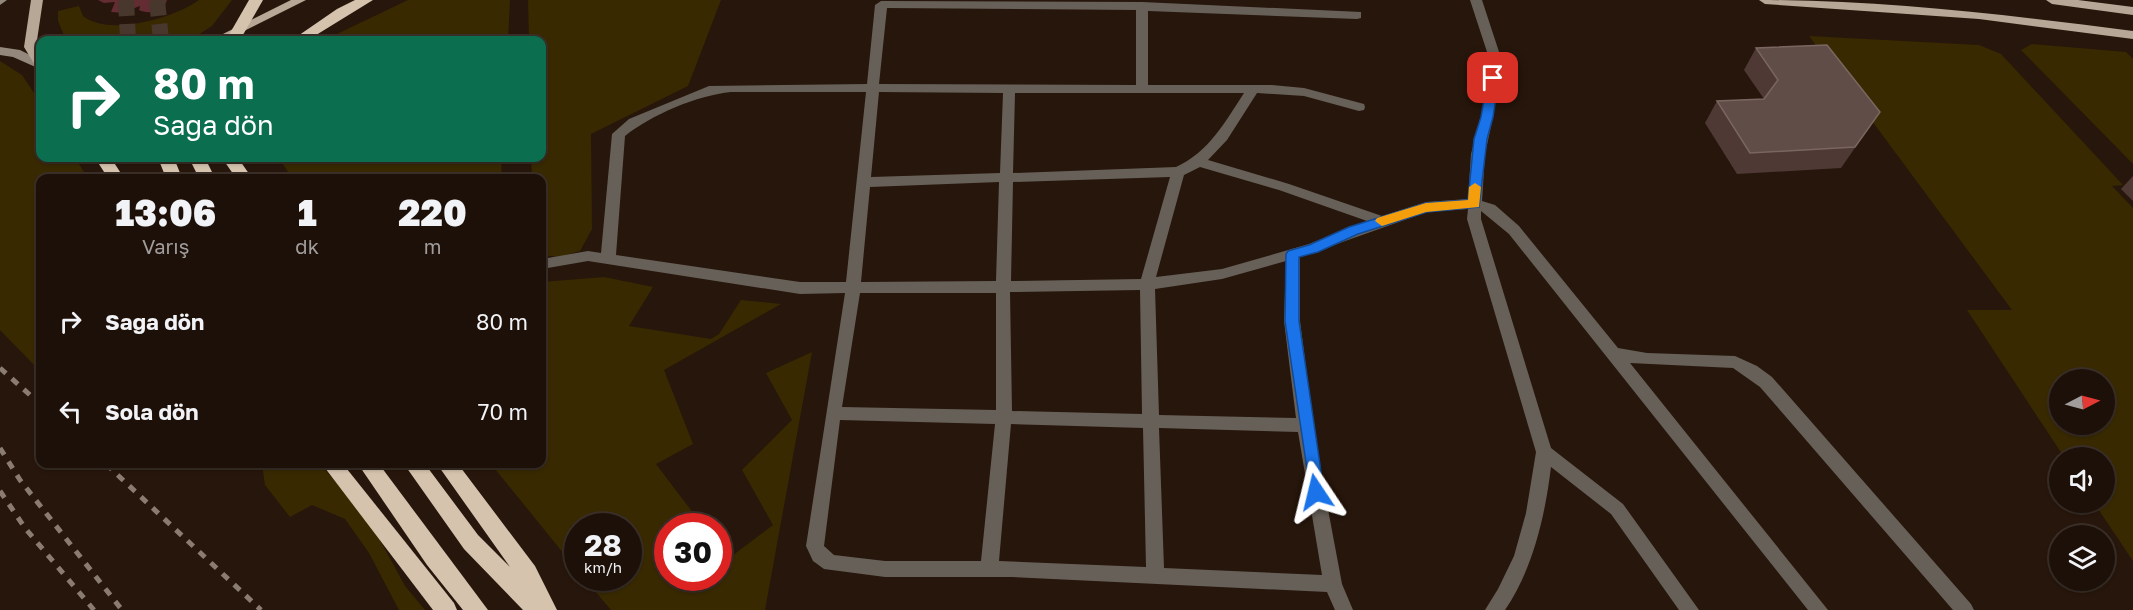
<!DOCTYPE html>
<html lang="tr">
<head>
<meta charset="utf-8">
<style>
  :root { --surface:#1d1008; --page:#2a1e16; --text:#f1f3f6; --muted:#a09d9c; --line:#3b3029 }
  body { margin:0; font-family:"Golos Text",sans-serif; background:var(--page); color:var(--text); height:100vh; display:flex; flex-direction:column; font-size:22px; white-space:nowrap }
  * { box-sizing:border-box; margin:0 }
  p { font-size:20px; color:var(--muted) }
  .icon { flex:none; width:33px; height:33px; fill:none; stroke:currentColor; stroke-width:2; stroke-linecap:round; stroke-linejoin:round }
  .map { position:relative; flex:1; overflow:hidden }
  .panel { position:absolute; left:36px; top:174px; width:510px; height:294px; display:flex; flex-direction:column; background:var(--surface); border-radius:12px; box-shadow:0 2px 4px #0004,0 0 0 2px var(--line) }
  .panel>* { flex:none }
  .guide { position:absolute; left:36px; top:36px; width:510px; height:126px; border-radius:12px; box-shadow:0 2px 4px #0004,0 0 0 2px var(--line); background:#0b6e4f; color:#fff; overflow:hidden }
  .needle { width:39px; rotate:84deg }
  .controls { position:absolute; left:2049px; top:369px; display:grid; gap:12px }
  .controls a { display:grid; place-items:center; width:66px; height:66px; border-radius:50%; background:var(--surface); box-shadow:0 2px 4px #0004,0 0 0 2px var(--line); font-size:30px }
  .speed { position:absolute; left:564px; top:513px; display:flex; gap:12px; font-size:30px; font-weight:700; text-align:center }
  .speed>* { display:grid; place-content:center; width:78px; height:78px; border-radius:50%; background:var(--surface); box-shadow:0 2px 4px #0004,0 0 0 2px var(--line); line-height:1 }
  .speed small { font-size:15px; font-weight:400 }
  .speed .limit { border:9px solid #d22; background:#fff; color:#111 }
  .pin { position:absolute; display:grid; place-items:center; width:51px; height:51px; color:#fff; margin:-26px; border-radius:12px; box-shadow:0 3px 9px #0006 }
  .me { position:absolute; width:66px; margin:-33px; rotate:350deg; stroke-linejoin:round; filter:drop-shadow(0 0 4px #0008) }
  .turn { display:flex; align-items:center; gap:21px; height:126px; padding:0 18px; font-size:27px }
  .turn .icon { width:78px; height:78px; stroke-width:2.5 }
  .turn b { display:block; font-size:42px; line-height:51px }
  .eta { display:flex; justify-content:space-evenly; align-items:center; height:102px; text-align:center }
  .eta b { font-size:36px; font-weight:800; line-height:42px }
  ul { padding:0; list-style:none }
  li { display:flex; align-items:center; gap:18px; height:90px; padding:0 18px }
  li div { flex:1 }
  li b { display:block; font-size:22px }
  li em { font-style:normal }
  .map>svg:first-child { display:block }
</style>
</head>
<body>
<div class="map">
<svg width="2133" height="610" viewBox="0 0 2133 610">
  <rect width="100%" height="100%" fill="#27160b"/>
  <g fill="#382900" fill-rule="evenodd">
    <path d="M 199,0 L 232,0 L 212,26 L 190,40 L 66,40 L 58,21 L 58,11 L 79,6 L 83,16 C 109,37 174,18 199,0 Z"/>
    <polygon points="408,0 510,0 508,40 330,40 337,34"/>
    <polygon points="528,0 721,0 688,86 591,134 592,229 580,251 559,257 542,255 542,178 532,178 531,158 542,158 542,40 529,40"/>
    <path d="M 1809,36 L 1979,45 L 2001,54 L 2123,185 L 2112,186 L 2133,208 L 2133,561 L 2094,503 L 2104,502 L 2104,458 L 2064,457 L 1967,310 L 2012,310 ZM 2060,380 L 2104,380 L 2104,424 L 2060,424 Z"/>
    <polygon points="2032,44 2126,52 2133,59 2133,164 2021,50"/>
    <polygon points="0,61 22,75 40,102 40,158 75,158 88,178 40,178 40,371 0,330"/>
    <polygon points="279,158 502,158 501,178 292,178"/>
    <polygon points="604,277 653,287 629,326 711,339 719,334 741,300 781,304 664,370 693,444 656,464 703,526 668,526 668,578 718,578 719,547 728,559 773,525 742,470 792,420 766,373 812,352 765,610 611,610 584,578 628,578 628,526 578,526 577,570 491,464 542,464 542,282"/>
    <polygon points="262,464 320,464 369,520 405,586 425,610 399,610 369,553 345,519 312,505 290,517 265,485"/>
  </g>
  <path fill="#632c33" d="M 167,0 C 164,11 149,15 139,10 L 140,6 L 137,7 L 124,13 L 111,12 L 115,2 L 104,3 L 98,0 Z"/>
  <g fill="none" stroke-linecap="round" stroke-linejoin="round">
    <g stroke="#47372c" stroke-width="16" stroke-dasharray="16 8" stroke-linecap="butt">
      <polyline points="126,0 128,40"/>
      <polyline points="157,0 161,40"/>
    </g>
    <path fill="#676058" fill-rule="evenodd" d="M 1470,0 L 1482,0 L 1502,61 L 1493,117 L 1485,154 L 1482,201 L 1495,205 L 1519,226 L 1618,348 L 1647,353 L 1735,356 L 1757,366 L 1772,377 L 1971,604 L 1974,610 L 1953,610 L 1760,387 L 1733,368 L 1630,363 L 1828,610 L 1808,610 L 1509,234 L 1481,211 L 1481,219 L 1551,448 L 1623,504 L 1699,610 L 1679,610 L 1611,514 L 1551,467 C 1545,516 1533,569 1505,610 L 1485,610 L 1498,589 L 1514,556 L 1526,513 L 1536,452 L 1467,219 L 1468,209 L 1427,212 L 1300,257 L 1300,321 L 1316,445 L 1342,584 L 1353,610 L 1335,610 L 1327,592 L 1012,577 L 885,577 L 824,569 L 813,561 L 806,546 L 845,293 L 800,294 L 588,261 L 542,269 L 542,259 L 588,251 L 601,253 L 612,134 L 629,119 L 709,86 L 867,84 L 875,5 L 881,1 L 1142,2 L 1361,12 L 1361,18 L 1357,19 L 1148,11 L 1148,85 L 1272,85 L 1304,88 L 1364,104 L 1365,107 L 1364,110 L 1359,111 L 1304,96 L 1257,93 L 1227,140 L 1208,160 L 1289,184 L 1382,216 L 1426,202 L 1468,199 L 1471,154 L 1481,117 L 1490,61 ZM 887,8 L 1136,10 L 1136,85 L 879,84 ZM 731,92 L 866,92 L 846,282 L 800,282 L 616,255 L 625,136 C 651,115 698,95 731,92 ZM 879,92 L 1003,93 L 1000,173 L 871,177 ZM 1015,93 L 1244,93 C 1225,122 1209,152 1176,167 L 1013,173 ZM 1200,167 L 1279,190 L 1367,221 L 1309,244 L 1222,269 L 1156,277 L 1184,175 ZM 1170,177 L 1141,279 L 1011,281 L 1013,182 ZM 999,182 L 996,281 L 861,282 L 870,187 ZM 1286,261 L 1284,321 L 1296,418 L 1159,415 L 1155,289 L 1222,279 ZM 1140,290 L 1142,414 L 1012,411 L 1010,292 ZM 860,293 L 996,293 L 996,410 L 842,407 ZM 840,420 L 995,424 L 981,561 L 885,561 L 834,555 L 824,546 ZM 1011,424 L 1143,428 L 1146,567 L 999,561 ZM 1159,428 L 1298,432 L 1322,575 L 1164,568 Z"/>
    <g fill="#93887b" fill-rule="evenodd">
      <polygon points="0,0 7,0 0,5"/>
      <polygon points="0,47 20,50 40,60 40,69 13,57 0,55"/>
    </g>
    <g fill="#b6a796" fill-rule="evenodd">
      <polygon points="31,0 43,0 36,47 40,54 40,68 36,67 24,47"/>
      <polygon points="291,0 306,0 226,40 211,40"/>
      <path d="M 1759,0 C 1885,0 2009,15 2133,31 L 2133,39 L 1979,19 L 1765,4 Z"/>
      <polygon points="2046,0 2078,0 2133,7 2133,15 2052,4"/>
    </g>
    <g fill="#d5c3ae" fill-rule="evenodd">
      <polygon points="249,0 263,0 240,40 226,40"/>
      <polygon points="355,0 373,0 308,40 292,40 337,9"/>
      <polygon points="95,158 111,158 124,178 108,178"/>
      <polygon points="158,158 174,158 182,178 166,178"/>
      <polygon points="189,158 205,158 215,178 199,178"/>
      <polygon points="222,158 238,158 252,178 236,178"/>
      <polygon points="322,464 343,464 454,603 457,610 433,610"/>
      <polygon points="358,464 379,464 488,610 463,610 427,565"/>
      <polygon points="404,464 425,464 478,535 510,567 437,464 458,464 535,566 557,610 523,610 464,549"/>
    </g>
    <g stroke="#8b7c72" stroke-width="5" stroke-dasharray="8 8" stroke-linecap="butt">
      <polyline points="0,368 40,404"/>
      <polyline points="0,448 20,480 122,610"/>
      <polyline points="106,464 261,610"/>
      <polyline points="0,491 25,528 94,610"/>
    </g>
  </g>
  <g fill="#4e3934">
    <polygon points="1756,48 1880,112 1841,168 1737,174 1705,123 1717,101 1764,99 1744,70"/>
    <polygon points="2133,176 2133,201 2121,189"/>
  </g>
  <polygon fill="#37231b" points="147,464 160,464 152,468"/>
  <polygon fill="#614d47" stroke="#7a6660" stroke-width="1.5" points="1827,45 1880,112 1855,147 1750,153 1717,101 1764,99 1778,80 1756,48"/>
  <polygon fill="#1a73e8" stroke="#114b97" stroke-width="1.5" points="1493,74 1499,78 1493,117 1487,139 1479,207 1427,212 1358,234 1318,252 1299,257 1299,321 1324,492 1322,496 1316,498 1311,496 1285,321 1286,254 1288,251 1309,245 1349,227 1426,203 1468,200 1474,139 1481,117 1488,78"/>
  <polygon fill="#f59e0b" points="1475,183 1481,187 1479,207 1426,212 1382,226 1375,221 1377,218 1426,203 1468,200 1469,187"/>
</svg>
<div class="controls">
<a><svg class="needle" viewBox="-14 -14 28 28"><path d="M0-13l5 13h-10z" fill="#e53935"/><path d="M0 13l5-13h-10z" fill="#a09d9c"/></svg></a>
<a><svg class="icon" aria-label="sound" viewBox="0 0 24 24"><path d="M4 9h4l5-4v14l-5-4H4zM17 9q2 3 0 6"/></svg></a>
<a><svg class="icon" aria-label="layers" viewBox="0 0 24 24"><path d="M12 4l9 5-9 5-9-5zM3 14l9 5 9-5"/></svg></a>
</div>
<div class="speed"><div>28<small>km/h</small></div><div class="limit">30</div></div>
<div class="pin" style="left:1493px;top:78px;background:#d93025"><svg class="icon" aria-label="arrive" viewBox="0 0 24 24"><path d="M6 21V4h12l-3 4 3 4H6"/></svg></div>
<svg class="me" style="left:1316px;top:492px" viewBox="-20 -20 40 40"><path d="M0-17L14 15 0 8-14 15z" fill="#1a73e8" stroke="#fff" stroke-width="4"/></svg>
<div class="guide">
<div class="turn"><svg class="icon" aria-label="right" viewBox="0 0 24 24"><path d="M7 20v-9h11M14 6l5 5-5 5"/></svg><div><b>80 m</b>Sağa dön</div></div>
</div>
<section class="panel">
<div class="eta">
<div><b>13:06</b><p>Varış</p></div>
<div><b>1</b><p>dk</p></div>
<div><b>220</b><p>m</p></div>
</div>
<ul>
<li><svg class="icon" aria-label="right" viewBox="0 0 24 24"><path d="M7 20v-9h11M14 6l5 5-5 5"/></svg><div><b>Sağa dön</b></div><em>80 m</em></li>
<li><svg class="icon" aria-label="left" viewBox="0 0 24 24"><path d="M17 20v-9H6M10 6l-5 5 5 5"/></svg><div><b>Sola dön</b></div><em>70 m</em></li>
</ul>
</section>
</div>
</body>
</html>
